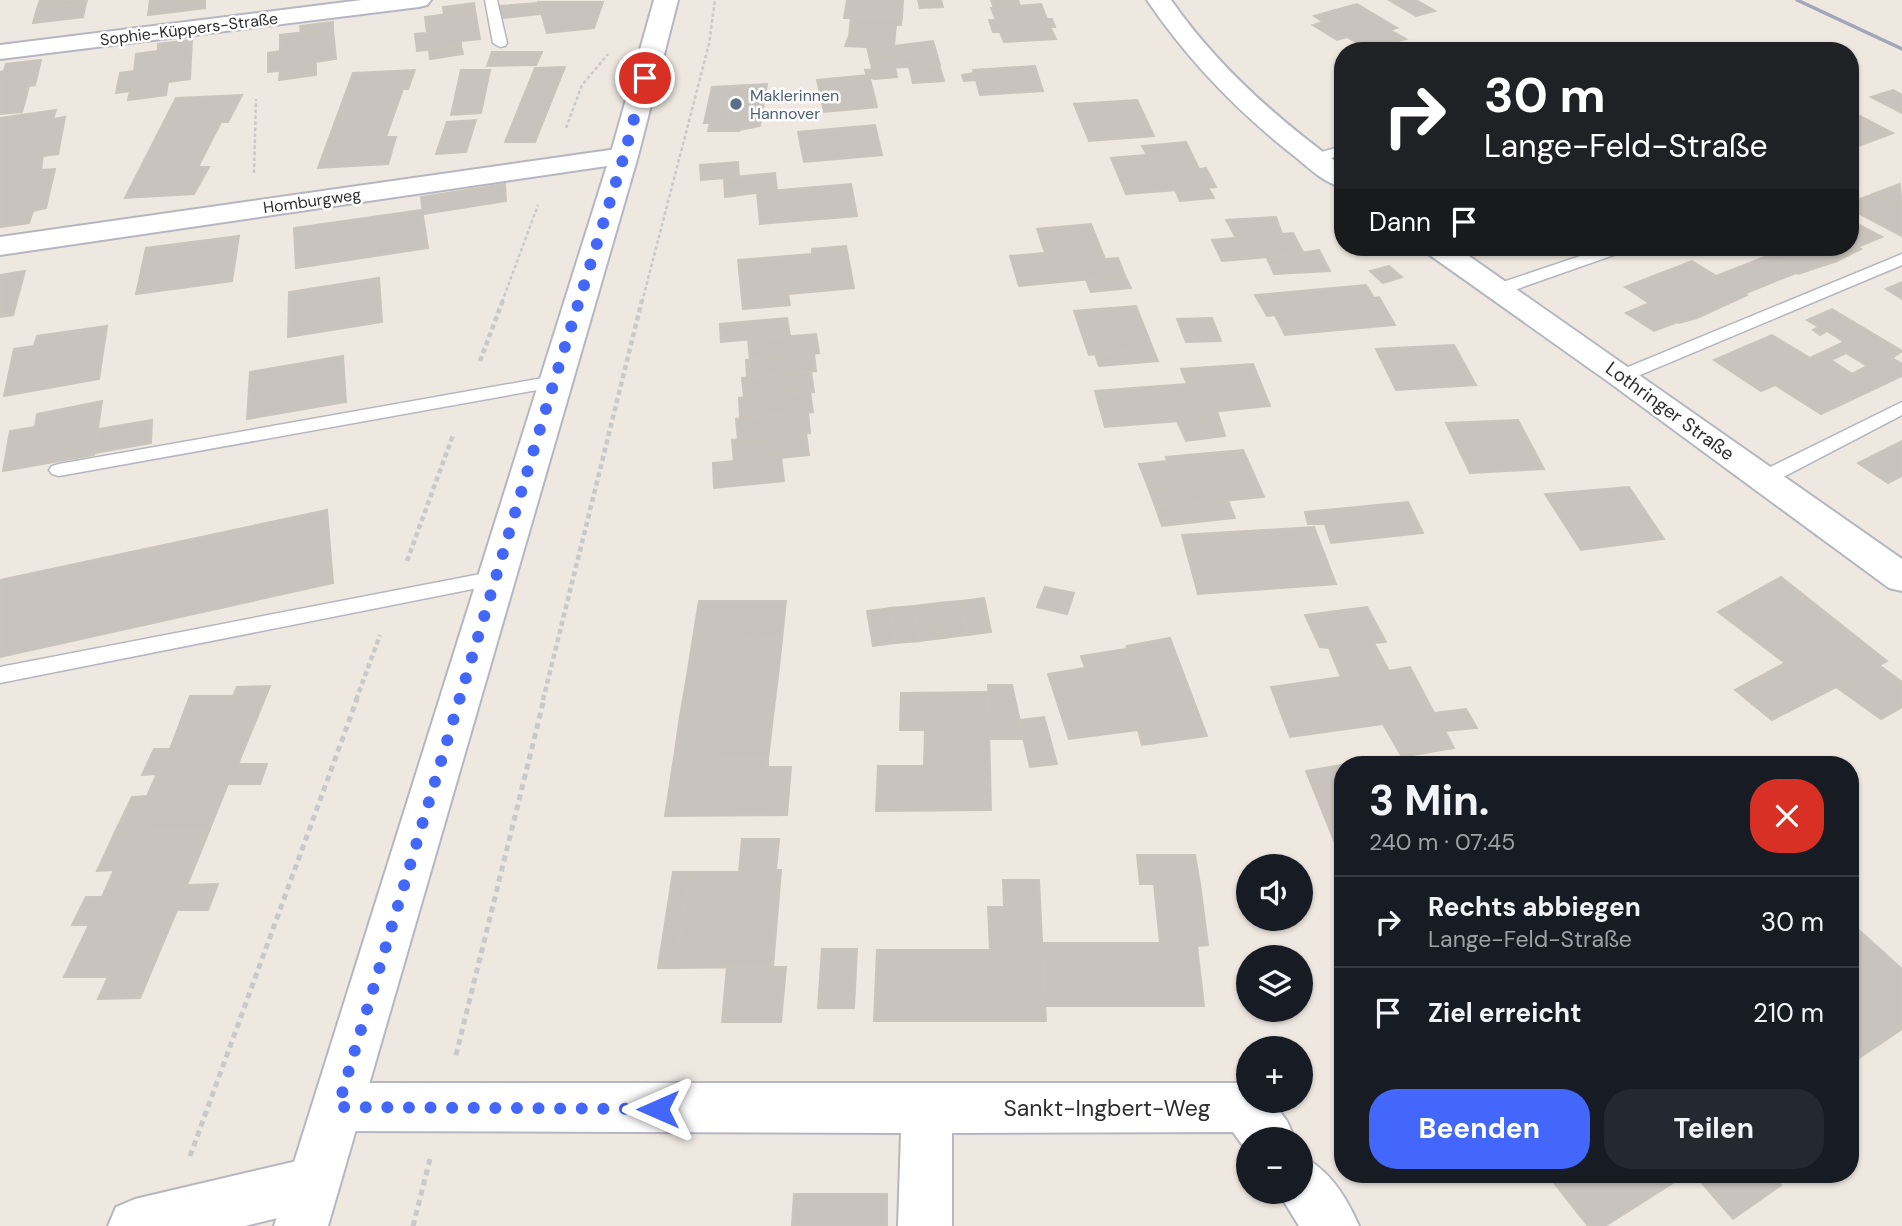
<!DOCTYPE html>
<html lang="de">
<head>
<meta charset="utf-8">
<style>
  :root { --surface:#171b24; --page:#242831; --text:#f1f3f6; --muted:#9ea1a6; --line:#363941; --accent:#4367fa }
  body { margin:0; font-family:"DM Sans",sans-serif; background:var(--page); color:var(--text); height:100vh; display:flex; flex-direction:column; font-size:26px; white-space:nowrap }
  * { box-sizing:border-box; margin:0 }
  p { font-size:23px; color:var(--muted) }
  .icon { flex:none; width:38px; height:38px; fill:none; stroke:currentColor; stroke-width:2; stroke-linecap:round; stroke-linejoin:round }
  .map { position:relative; flex:1; overflow:hidden }
  .drawer { position:absolute; left:1334px; top:756px; width:525px; height:427px; display:flex; flex-direction:column; background:var(--surface); border-radius:28px; box-shadow:0 2px 5px #0004 }
  .drawer>* { flex:none }
  .guide { position:absolute; left:1334px; top:42px; width:525px; height:214px; border-radius:28px; box-shadow:0 2px 5px #0004; background:#202124; color:#fff; overflow:hidden }
  .buttons { position:absolute; left:1236px; top:854px; display:grid; gap:14px }
  .buttons a { display:grid; place-items:center; width:77px; height:77px; border-radius:50%; background:var(--surface); box-shadow:0 2px 5px #0004; font-size:35px }
  .pin { position:absolute; display:grid; place-items:center; width:60px; height:60px; color:#fff; margin:-30px; border:4px solid #fff; border-radius:50%; box-shadow:0 2px 7px #0007 }
  .me { position:absolute; width:77px; margin:-38px; rotate:270deg; stroke-linejoin:round; filter:drop-shadow(0 0 5px #0008) }
  .turn { display:flex; align-items:center; gap:24px; height:147px; padding:0 35px; font-size:32px }
  .turn .icon { width:91px; height:91px; stroke-width:2.5 }
  .turn b { display:block; font-size:49px; line-height:60px }
  .then { display:flex; align-items:center; height:66px; padding:0 35px; background:#0003; gap:14px; font-size:26px }
  .round { display:grid; place-items:center; flex:none; width:74px; height:74px; border-radius:28px; background:var(--page) }
  .headline { display:flex; align-items:center; justify-content:space-between; height:119px; padding:0 35px }
  h1 { font-size:42px; font-weight:700; line-height:52px }
  .button { display:flex; gap:14px; margin-top:auto; padding:14px 35px }
  .button a { flex:1; height:80px; border-radius:28px; background:var(--accent); color:#fff; font-size:28px; font-weight:700; line-height:80px; text-align:center }
  .button a+a { background:var(--page); color:var(--text) }
  ul { padding:0; list-style:none }
  li { display:flex; align-items:center; gap:21px; height:91px; padding:0 35px; border-top:2px solid var(--line) }
  li div { flex:1 }
  li b { display:block; font-size:26px }
  li em { font-style:normal }
  .map>svg:first-child { display:block }
</style>
</head>
<body>
<div class="map">
<svg width="1902" height="1226" viewBox="0 0 1902 1226">
  <rect width="100%" height="100%" fill="#efe8e1"/>
  <g fill="#c8c3bc" stroke="#cbc4ba" stroke-width="2" fill-rule="evenodd">
    <polygon points="40,0 87,0 86,3 37,9"/>
    <polygon points="150,0 205,0 205,8 148,15"/>
    <polygon points="847,0 903,0 902,17 844,18"/>
    <polygon points="918,0 941,0 943,7 920,8"/>
    <polygon points="991,0 1018,0 1020,6 994,8"/>
    <polygon points="1389,0 1416,0 1435,11 1416,16"/>
    <polygon points="538,2 603,2 594,28 547,33"/>
    <polygon points="86,3 83,17 33,23 37,9"/>
    <polygon points="474,3 475,10 444,14 443,7"/>
    <polygon points="538,3 541,14 503,18 500,6"/>
    <polygon points="1041,4 1047,19 1052,19 1055,27 1050,27 1056,39 1004,42 1000,32 993,32 989,20 996,20 991,8"/>
    <polygon points="1357,4 1397,28 1390,30 1406,39 1369,50 1347,37 1337,40 1313,25 1323,22 1314,16"/>
    <polygon points="475,10 480,39 461,41 461,46 417,51 415,34 427,33 425,17"/>
    <polygon points="849,17 902,17 901,25 896,25 894,46 933,41 937,55 904,57 902,53 869,55 867,47 845,46 849,36 851,18"/>
    <polygon points="333,22 333,29 301,33 300,26"/>
    <polygon points="333,29 336,59 315,62 316,66 268,72 268,53 280,51 280,35"/>
    <polygon points="192,40 190,79 168,82 166,95 128,100 130,91 116,93 120,73 134,71 136,54 158,51 158,44"/>
    <polygon points="461,46 463,54 430,59 429,50"/>
    <polygon points="492,52 542,52 536,65 487,66"/>
    <polygon points="902,53 904,57 937,55 940,65 872,69 869,55"/>
    <polygon points="41,60 35,85 29,86 22,112 0,114 0,72 4,71 6,64"/>
    <polygon points="939,65 944,81 913,83 909,67"/>
    <polygon points="316,66 316,75 279,80 280,70"/>
    <polygon points="1035,66 1043,91 980,95 976,80 964,81 962,75 974,73 973,70"/>
    <polygon points="565,67 535,142 505,142 535,68"/>
    <polygon points="895,68 897,77 874,79 867,76 865,70"/>
    <polygon points="415,70 408,89 403,89 386,137 396,137 388,164 318,168 353,73"/>
    <polygon points="461,70 490,70 481,113 451,115"/>
    <polygon points="869,75 877,107 824,112 817,80"/>
    <polygon points="767,84 760,126 739,130 740,123 704,123 712,87"/>
    <polygon points="1893,90 1902,95 1902,113 1871,97"/>
    <polygon points="242,95 228,122 221,122 198,167 209,167 194,194 125,198 176,98"/>
    <polygon points="1137,100 1154,136 1089,141 1074,104"/>
    <polygon points="56,110 53,119 65,117 58,154 43,156 41,170 55,169 46,208 33,211 29,223 0,227 0,118"/>
    <polygon points="1850,111 1893,133 1850,149"/>
    <polygon points="476,120 466,152 436,154 447,122"/>
    <polygon points="710,123 740,123 739,131 708,131"/>
    <polygon points="875,125 882,155 804,162 798,132"/>
    <polygon points="1186,142 1199,169 1206,168 1216,187 1126,194 1111,158 1147,155 1142,146"/>
    <polygon points="738,162 739,177 701,180 700,165"/>
    <polygon points="775,173 777,190 725,197 724,178"/>
    <polygon points="505,184 506,201 423,214 421,197"/>
    <polygon points="851,184 857,216 760,224 757,192"/>
    <polygon points="1900,184 1902,210 1873,194"/>
    <polygon points="1208,188 1214,198 1180,201 1175,190"/>
    <polygon points="1873,194 1902,210 1902,236 1850,209 1850,203"/>
    <polygon points="422,210 428,248 296,268 294,228"/>
    <polygon points="1276,217 1282,234 1293,233 1304,254 1222,261 1212,240 1236,238 1226,220"/>
    <polygon points="1852,221 1882,237 1858,247 1850,243 1850,222"/>
    <polygon points="1091,224 1105,259 1118,258 1125,276 1019,286 1010,256 1045,253 1037,229"/>
    <polygon points="239,236 232,281 136,294 146,248"/>
    <polygon points="1850,243 1861,249 1837,261 1798,274 1753,247 1850,247"/>
    <polygon points="846,246 854,288 788,294 790,305 743,309 738,260 812,254 812,249"/>
    <polygon points="1319,250 1330,271 1274,274 1267,258"/>
    <polygon points="1767,256 1796,273 1744,294 1716,276"/>
    <polygon points="1692,261 1747,295 1697,318 1679,323 1625,287"/>
    <polygon points="1389,266 1402,277 1383,283 1370,271"/>
    <polygon points="25,271 13,315 0,317 0,275"/>
    <polygon points="1125,276 1131,288 1091,292 1086,280"/>
    <polygon points="379,278 382,322 288,337 289,292"/>
    <polygon points="1902,282 1902,299 1886,289"/>
    <polygon points="1366,285 1374,298 1379,297 1395,325 1285,335 1275,315 1267,316 1255,295"/>
    <polygon points="1650,303 1678,322 1654,331 1626,313"/>
    <polygon points="1136,306 1153,349 1089,355 1074,311"/>
    <path d="M 1832,309 L 1902,351 L 1892,358 L 1902,364 L 1902,376 L 1821,414 L 1775,385 L 1761,391 L 1714,360 L 1772,335 L 1810,358 L 1844,342 L 1827,331 L 1820,335 L 1813,330 L 1819,327 L 1807,320 ZM 1846,353 L 1867,366 L 1852,374 L 1831,360 Z"/>
    <polygon points="787,318 790,336 721,342 720,324"/>
    <polygon points="1212,318 1221,341 1186,342 1177,319"/>
    <polygon points="107,326 99,379 4,396 14,349 34,346 37,336"/>
    <polygon points="816,334 819,353 750,359 748,340"/>
    <polygon points="1454,345 1476,385 1396,390 1376,349"/>
    <polygon points="1153,349 1158,361 1099,366 1095,354"/>
    <polygon points="814,353 816,371 747,378 746,360"/>
    <polygon points="343,356 346,402 247,419 250,372"/>
    <polygon points="1253,364 1270,406 1200,413 1203,419 1105,427 1095,391 1187,384 1181,369"/>
    <polygon points="811,372 814,392 744,398 742,378"/>
    <polygon points="810,392 813,412 740,418 739,398"/>
    <polygon points="102,401 94,455 3,471 10,431 35,427 37,414"/>
    <polygon points="1217,411 1225,436 1186,441 1177,421 1203,419 1200,413"/>
    <polygon points="808,412 810,433 738,440 736,419"/>
    <polygon points="152,420 151,443 95,453 98,429"/>
    <polygon points="1518,420 1544,469 1470,473 1446,423"/>
    <polygon points="806,433 809,455 734,462 732,440"/>
    <polygon points="1902,441 1902,476 1888,483 1858,463"/>
    <polygon points="1243,450 1264,497 1181,505 1173,484 1148,487 1139,464 1167,461 1166,457"/>
    <polygon points="781,457 784,481 714,488 713,463"/>
    <polygon points="1173,484 1180,504 1155,506 1148,487"/>
    <polygon points="1629,487 1664,539 1581,550 1545,494"/>
    <polygon points="1228,501 1235,518 1162,526 1155,506"/>
    <polygon points="1408,502 1423,533 1331,543 1325,524 1308,524 1305,512"/>
    <polygon points="327,510 333,583 0,657 0,580"/>
    <polygon points="1314,527 1336,584 1198,594 1182,535"/>
    <polygon points="1781,577 1887,661 1772,720 1735,690 1785,663 1718,612"/>
    <polygon points="1045,587 1074,593 1067,614 1037,607"/>
    <polygon points="984,598 991,632 968,635 960,601"/>
    <polygon points="699,601 786,601 782,639 693,638"/>
    <polygon points="960,601 968,635 944,638 938,603"/>
    <polygon points="938,603 944,638 920,641 914,606"/>
    <polygon points="914,606 920,641 896,643 890,608"/>
    <polygon points="1367,607 1386,642 1374,643 1389,671 1410,667 1434,713 1466,709 1477,728 1445,731 1454,748 1402,757 1383,724 1290,737 1271,687 1341,677 1329,648 1320,647 1305,615"/>
    <polygon points="890,608 896,643 873,646 867,611"/>
    <polygon points="693,638 782,639 778,676 687,676"/>
    <polygon points="1170,638 1207,736 1142,745 1138,730 1069,739 1048,674 1085,668 1081,656 1126,649 1127,646"/>
    <polygon points="1879,665 1902,682 1902,707 1881,719 1836,687"/>
    <polygon points="687,676 778,676 773,716 680,716"/>
    <polygon points="988,685 1012,685 1024,739 989,739"/>
    <polygon points="270,686 238,764 267,764 260,784 228,784 209,831 115,832 132,797 147,796 157,774 142,775 154,749 170,749 190,696 233,696 237,687"/>
    <polygon points="988,692 991,810 876,811 878,766 924,766 925,730 900,730 901,693"/>
    <polygon points="680,716 773,716 768,759 674,758"/>
    <polygon points="1044,717 1057,764 1030,767 1019,720"/>
    <polygon points="674,758 768,759 768,767 791,767 787,815 665,816"/>
    <polygon points="1342,765 1342,860 1306,771"/>
    <polygon points="209,831 187,885 218,884 208,910 177,910 140,998 98,999 108,977 64,977 89,925 72,925 86,897 102,897 114,870 97,871 115,832"/>
    <polygon points="742,839 779,839 776,870 781,870 773,967 675,968 690,872 739,872"/>
    <polygon points="1137,855 1195,855 1200,884 1140,884"/>
    <polygon points="673,872 690,872 675,968 658,968"/>
    <polygon points="1003,880 1039,880 1046,1021 874,1021 877,950 990,950 988,907 1004,907"/>
    <polygon points="1154,884 1200,884 1208,945 1197,946 1204,1006 1045,1006 1043,943 1160,943"/>
    <polygon points="1850,922 1902,969 1902,1029 1850,1064"/>
    <polygon points="822,949 857,949 854,1008 818,1008"/>
    <polygon points="727,967 786,967 781,1022 722,1022"/>
    <polygon points="1547,1174 1687,1174 1605,1226 1588,1226"/>
    <polygon points="1694,1174 1771,1174 1781,1185 1733,1219"/>
    <polygon points="794,1194 887,1194 887,1226 792,1226"/>
  </g>
  <g fill="none" stroke-linecap="round" stroke-linejoin="round">
    <g stroke="#b4b7c1" stroke-width="3">
      <g id="service">
        <polygon points="485,0 497,0 507,43 505,46 500,47 493,43"/>
        <polygon points="1342,146 1342,155 1313,163 1306,159 1308,156"/>
        <polygon points="1607,247 1630,247 1628,250 1503,294 1497,295 1489,290 1491,286"/>
        <polygon points="1902,254 1902,265 1628,380 1622,382 1613,376 1616,372"/>
        <polygon points="554,376 560,378 563,382 560,386 59,476 52,474 49,470 52,466 59,464"/>
        <polygon points="1902,402 1902,415 1770,484 1756,484 1753,479 1756,474"/>
        <polygon points="496,571 503,573 506,578 503,583 0,683 0,667"/>
      </g>
    </g>
    <g stroke="#b4b7c1" stroke-width="4">
      <g id="minor">
        <polygon points="362,0 431,0 427,5 419,7 0,59 0,45"/>
        <path d="M 1147,0 L 1171,0 C 1217,66 1277,119 1342,166 L 1342,187 C 1325,183 1311,170 1298,159 C 1239,113 1189,62 1147,0 Z"/>
        <polygon points="624,148 634,150 638,156 634,162 0,255 0,237"/>
        <polygon points="1422,247 1456,247 1902,559 1902,591 1889,588 1610,383 1427,253"/>
        <polygon points="339,1083 1246,1083 1248,1101 1272,1101 1287,1121 1295,1139 1248,1139 1248,1153 1233,1132 952,1133 952,1226 898,1226 901,1133 339,1131 321,1124 314,1107 321,1090"/>
        <path d="M 1300,1156 C 1329,1168 1347,1198 1359,1226 L 1299,1226 L 1278,1192 L 1300,1192 Z"/>
        <polygon points="314,1157 333,1164 340,1183 333,1202 314,1209 245,1226 108,1226 116,1207 135,1199"/>
      </g>
    </g>
    <g stroke="#b4b7c1" stroke-width="4">
      <polygon id="tertiary" points="654,0 678,0 638,156 328,1226 274,1226 610,156"/>
    </g>
    <g stroke="#c9c9c9" stroke-width="2.5" stroke-dasharray="3.5 2.5" stroke-linecap="butt">
      <polyline points="566,128 582,85 608,54"/>
      <polyline points="254,173 256,99"/>
      <polyline points="502,302 538,205"/>
      <polyline points="642,302 709,44 715,0"/>
    </g>
    <g stroke="#c9c9c9" stroke-width="4.5" stroke-dasharray="5 3.5" stroke-linecap="butt">
      <polyline points="480,361 503,300"/>
      <polyline points="407,561 453,435"/>
      <polyline points="356,700 380,635"/>
      <polyline points="543,700 642,300"/>
    </g>
    <g stroke="#c9c9c9" stroke-width="5" stroke-dasharray="6 4.5" stroke-linecap="butt">
      <polyline points="456,1055 544,699"/>
      <polyline points="190,1156 357,699"/>
      <polyline points="413,1226 430,1159"/>
    </g>
    <use href="#service" fill="#fff" fill-rule="evenodd"/>
    <use href="#minor" fill="#fff" fill-rule="evenodd"/>
    <use href="#tertiary" fill="#fff" fill-rule="evenodd"/>
    <polyline stroke="#a3a6b8" stroke-width="3.5" points="1797,0 1902,49"/>
  </g>
  <g fill="none" stroke-linecap="round" stroke-linejoin="round">
    <polyline stroke="#4367fa" stroke-width="12" stroke-dasharray="0 21.6" points="645,78 624,156 554,382 338,1107 658,1109"/>
  </g>
  <circle fill="#5c6f8a" stroke="#fff" stroke-width="2.5" cx="736" cy="104" r="7"/>
  <g text-anchor="middle" dominant-baseline="central" stroke-width="5" stroke-linejoin="round" paint-order="stroke">
    <g font-size="16" fill="#2e2e2e" stroke="#fff">
      <text transform="translate(189 29) rotate(-7)">Sophie-Küppers-Straße</text>
      <text transform="translate(312 201) rotate(-8)">Homburgweg</text>
    </g>
    <g font-size="16" fill="#4e5e75" stroke="#fff" text-anchor="start">
      <text x="750" y="95">Maklerinnen<tspan x="750" dy="18">Hannover</tspan></text>
    </g>
    <g font-size="19" fill="#2e2e2e" stroke="#fff">
      <text transform="translate(1670 411) rotate(36)">Lothringer Straße</text>
    </g>
    <g font-size="23" fill="#2e2e2e" stroke="#fff">
      <text x="1107" y="1108">Sankt-Ingbert-Weg</text>
    </g>
  </g>
</svg>
<div class="buttons">
<a><svg class="icon" aria-label="sound" viewBox="0 0 24 24"><path d="M4 9h4l5-4v14l-5-4H4zM17 9q2 3 0 6"/></svg></a>
<a><svg class="icon" aria-label="layers" viewBox="0 0 24 24"><path d="M12 4l9 5-9 5-9-5zM3 14l9 5 9-5"/></svg></a>
<a>+</a>
<a>−</a>
</div>
<div class="pin" style="left:645px;top:78px;background:#d93025"><svg class="icon" aria-label="arrive" viewBox="0 0 24 24"><path d="M6 21V4h12l-3 4 3 4H6"/></svg></div>
<svg class="me" style="left:658px;top:1109px" viewBox="-20 -20 40 40"><path d="M0-17L14 15 0 8-14 15z" fill="#4367fa" stroke="#fff" stroke-width="4"/></svg>
<div class="guide">
<div class="turn"><svg class="icon" aria-label="right" viewBox="0 0 24 24"><path d="M7 20v-9h11M14 6l5 5-5 5"/></svg><div><b>30 m</b>Lange-Feld-Straße</div></div>
<div class="then">Dann<svg class="icon" aria-label="arrive" viewBox="0 0 24 24"><path d="M6 21V4h12l-3 4 3 4H6"/></svg></div>
</div>
<section class="drawer">
<div class="headline"><div><h1>3 Min.</h1><p>240 m · 07:45</p></div><a class="round" style="background:#d93025;color:#fff"><svg class="icon" aria-label="close" viewBox="0 0 24 24"><path d="M6 6l12 12M18 6L6 18"/></svg></a></div>
<ul>
<li><svg class="icon" aria-label="right" viewBox="0 0 24 24"><path d="M7 20v-9h11M14 6l5 5-5 5"/></svg><div><b>Rechts abbiegen</b><p>Lange-Feld-Straße</p></div><em>30 m</em></li>
<li><svg class="icon" aria-label="arrive" viewBox="0 0 24 24"><path d="M6 21V4h12l-3 4 3 4H6"/></svg><div><b>Ziel erreicht</b></div><em>210 m</em></li>
</ul>
<div class="button"><a>Beenden</a><a>Teilen</a></div>
</section>
</div>
</body>
</html>
